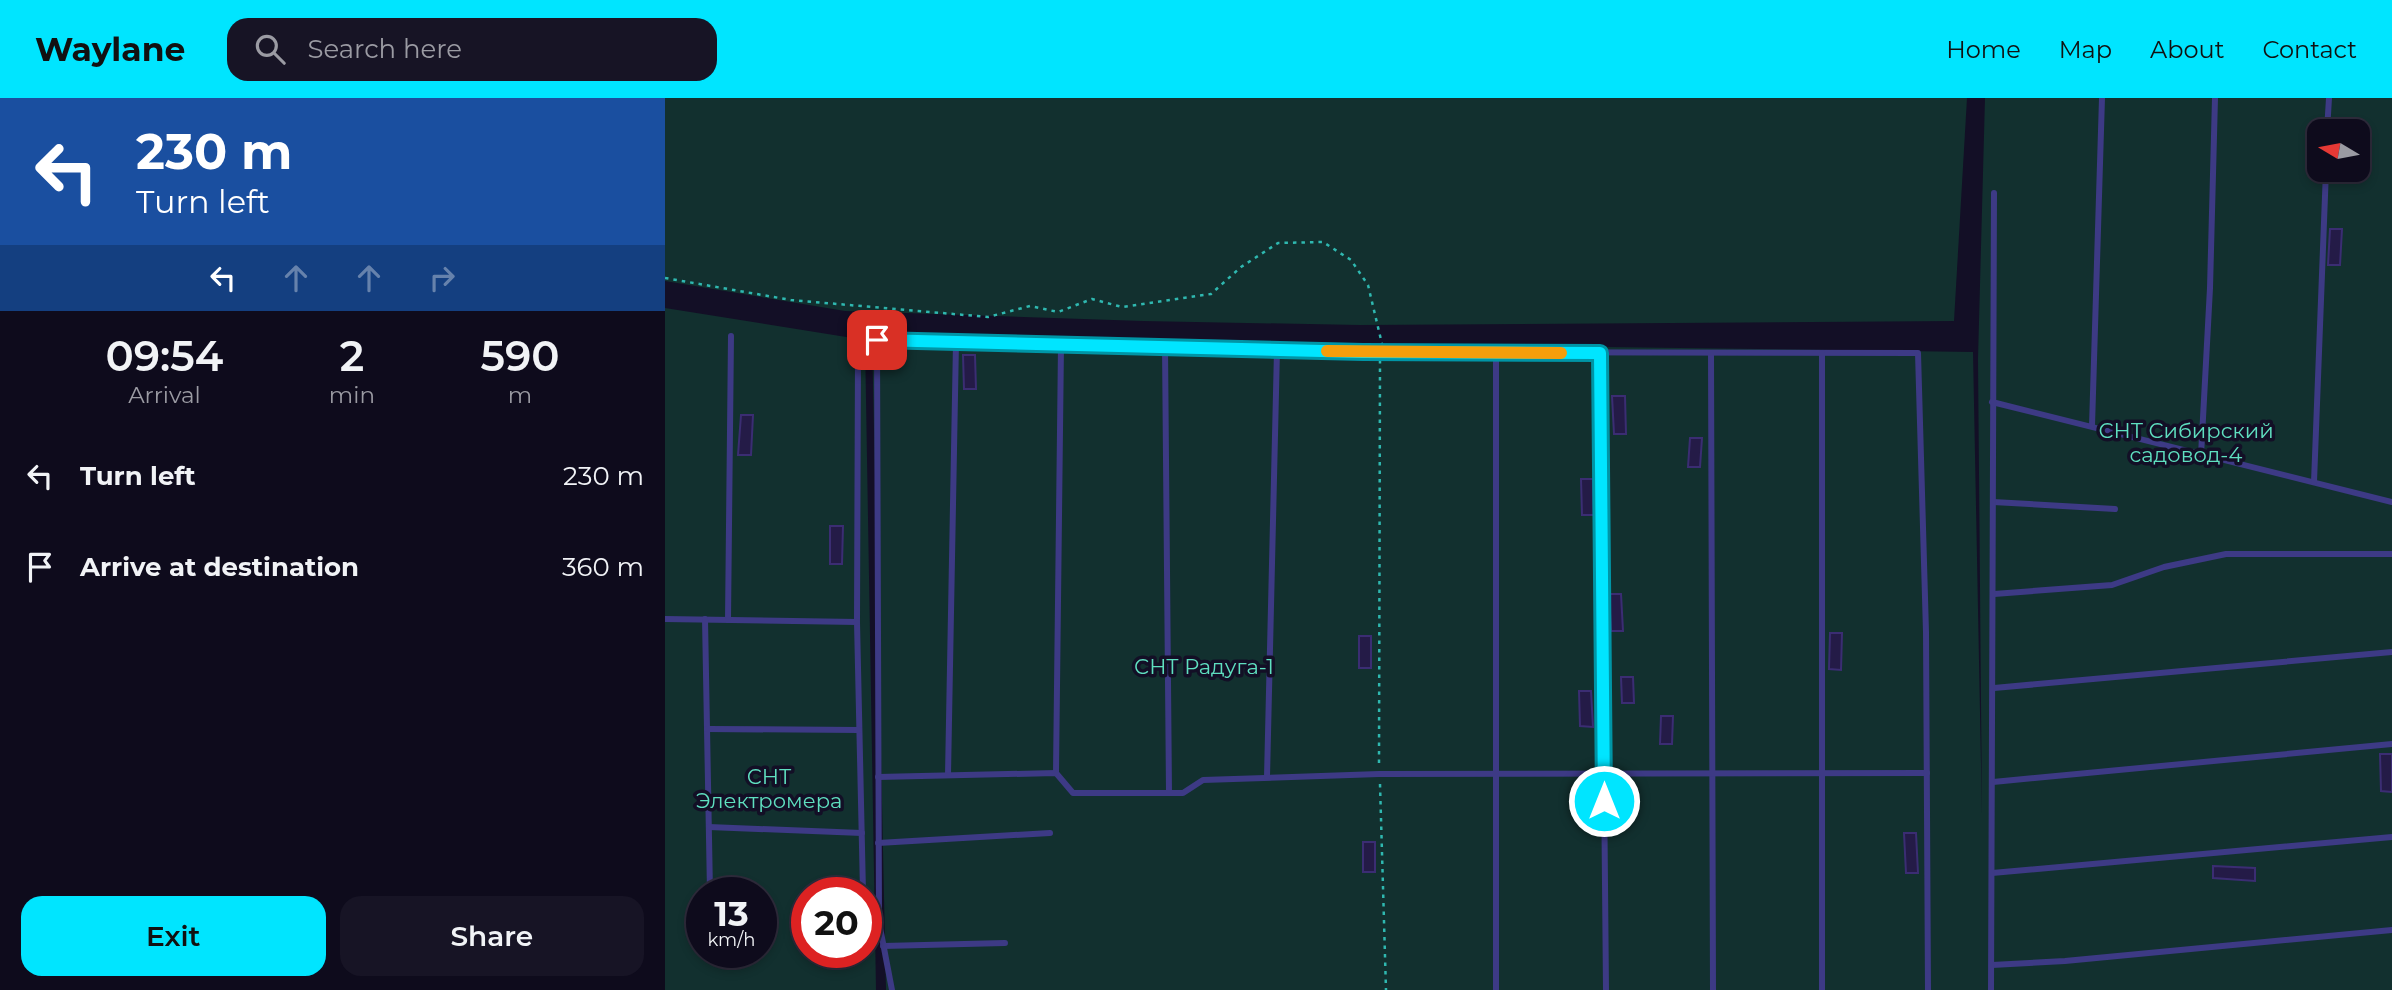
<!DOCTYPE html>
<html lang="en">
<head>
<meta charset="utf-8">
<style>
  :root { --surface:#0e0b1c; --page:#171425; --text:#f1f3f6; --muted:#9b9ba3; --line:#2e2b3b; --accent:#00e5ff }
  body { margin:0; font-family:Montserrat,sans-serif; background:var(--page); color:var(--text); height:100vh; display:flex; flex-direction:column; font-size:26px; white-space:nowrap }
  * { box-sizing:border-box; margin:0 }
  p { font-size:23px; color:var(--muted) }
  .icon { flex:none; width:38px; height:38px; fill:none; stroke:currentColor; stroke-width:2; stroke-linecap:round; stroke-linejoin:round }
  .map { position:relative; flex:1; overflow:hidden }
  .details { display:flex; flex-direction:column; background:var(--surface); width:665px }
  .details>* { flex:none }
  .banner { background:#1a4fa0; color:#fff; overflow:hidden }
  .needle { width:46px; rotate:280deg }
  .tools { position:absolute; left:1642px; top:21px; display:grid; gap:14px }
  .tools a { display:grid; place-items:center; width:63px; height:63px; border-radius:14px; background:var(--surface); box-shadow:0 4px 10px #0003,0 0 0 2px var(--line); font-size:35px }
  .speed { position:absolute; left:21px; top:779px; display:flex; gap:14px; font-size:35px; font-weight:700; text-align:center }
  .speed>* { display:grid; place-content:center; width:91px; height:91px; border-radius:50%; background:var(--surface); box-shadow:0 4px 10px #0003,0 0 0 2px var(--line); line-height:1 }
  .speed small { font-size:18px; font-weight:400 }
  .speed .limit { border:10px solid #d22; background:#fff; color:#111 }
  .pin { position:absolute; display:grid; place-items:center; width:60px; height:60px; color:#fff; margin:-30px; border-radius:14px; box-shadow:0 4px 10px #0006 }
  .me { position:absolute; width:77px; margin:-38px; rotate:0deg; stroke-linejoin:round; filter:drop-shadow(0 0 5px #0008) }
  .turn { display:flex; align-items:center; gap:24px; height:147px; padding:0 21px; font-size:32px }
  .turn .icon { width:91px; height:91px; stroke-width:2.5 }
  .turn b { display:block; font-size:49px; line-height:60px }
  .lanes { display:flex; align-items:center; height:66px; padding:0 21px; background:#0003; justify-content:center; gap:35px; direction:ltr }
  .lanes .off { opacity:.35 }
  .eta { display:flex; justify-content:space-evenly; align-items:center; height:119px; text-align:center }
  .eta b { font-size:42px; font-weight:600; line-height:49px }
  .action { display:flex; gap:14px; margin-top:auto; padding:14px 21px }
  .action a { flex:1; height:80px; border-radius:21px; background:var(--accent); color:#111; font-size:28px; font-weight:600; line-height:80px; text-align:center }
  .action a+a { background:var(--page); color:var(--text) }
  ul { padding:0; list-style:none }
  li { display:flex; align-items:center; gap:21px; height:91px; padding:0 21px }
  li div { flex:1 }
  li b { display:block; font-size:26px }
  li em { font-style:normal }
  header { display:flex; align-items:center; gap:42px; box-sizing:border-box; height:98px; padding:0 35px; background:var(--accent); color:#111 }
  header strong { font-size:33px }
  nav { display:flex; gap:38px; margin-inline-start:auto; font-size:24px }
  .search { width:490px; height:63px; background:var(--page); display:flex; align-items:center; gap:18px; box-sizing:border-box; padding:0 24px; border-radius:21px; color:var(--muted); font-size:26px }
  main { display:flex; flex:1; min-height:0 }
  .map>svg:first-child { display:block }
</style>
</head>
<body>
<header>
<strong>Waylane</strong>
<div class="search"><svg class="icon" aria-label="search" viewBox="0 0 24 24"><circle cx="10" cy="10" r="6"/><path d="M15 15l6 6"/></svg>Search here</div>
<nav><a>Home</a><a>Map</a><a>About</a><a>Contact</a></nav>
</header>
<main>
<section class="details">
<div class="banner">
<div class="turn"><svg class="icon" aria-label="left" viewBox="0 0 24 24"><path d="M17 20v-9H6M10 6l-5 5 5 5"/></svg><div><b>230 m</b>Turn left</div></div>
<div class="lanes"><svg class="icon" aria-label="left" viewBox="0 0 24 24"><path d="M17 20v-9H6M10 6l-5 5 5 5"/></svg><svg class="icon off" aria-label="ahead" viewBox="0 0 24 24"><path d="M12 20V5M6 11l6-6 6 6"/></svg><svg class="icon off" aria-label="ahead" viewBox="0 0 24 24"><path d="M12 20V5M6 11l6-6 6 6"/></svg><svg class="icon off" aria-label="right" viewBox="0 0 24 24"><path d="M7 20v-9h11M14 6l5 5-5 5"/></svg></div>
</div>
<div class="eta">
<div><b>09:54</b><p>Arrival</p></div>
<div><b>2</b><p>min</p></div>
<div><b>590</b><p>m</p></div>
</div>
<ul>
<li><svg class="icon" aria-label="left" viewBox="0 0 24 24"><path d="M17 20v-9H6M10 6l-5 5 5 5"/></svg><div><b>Turn left</b></div><em>230 m</em></li>
<li><svg class="icon" aria-label="arrive" viewBox="0 0 24 24"><path d="M6 21V4h12l-3 4 3 4H6"/></svg><div><b>Arrive at destination</b></div><em>360 m</em></li>
</ul>
<div class="action"><a>Exit</a><a>Share</a></div>
</section>
<div class="map">
<svg width="1727" height="892" viewBox="0 0 1727 892">
  <rect width="100%" height="100%" fill="#130f26"/>
  <g fill="#12302f" fill-rule="evenodd">
    <polygon points="0,0 1302,0 1289,223 695,227 478,223 180,213 0,183"/>
    <path d="M 1320,0 L 1727,0 L 1727,892 L 221,892 L 207,239 L 1308,254 L 1317,717 L 1313,261 ZM 1654,33 L 1692,33 L 1692,72 L 1654,72 Z"/>
    <path d="M 0,210 L 200,242 L 211,892 L 0,892 ZM 37,794 L 96,794 L 96,854 L 37,854 ZM 142,794 L 201,794 L 201,854 L 142,854 Z"/>
  </g>
  <g fill="#241b47" stroke="#3b2d73" stroke-width="2">
    <polygon points="1665,131 1677,131 1675,167 1663,167"/>
    <polygon points="298,257 310,257 311,291 299,291"/>
    <polygon points="947,298 960,298 961,336 949,336"/>
    <polygon points="76,317 88,317 86,357 73,357"/>
    <polygon points="1025,340 1037,340 1035,369 1023,369"/>
    <polygon points="916,381 928,381 929,417 917,417"/>
    <polygon points="165,428 178,428 177,466 165,466"/>
    <polygon points="944,496 956,496 958,533 946,533"/>
    <polygon points="1165,535 1177,535 1176,572 1164,571"/>
    <rect x="694" y="538" width="12" height="32"/>
    <polygon points="956,579 968,579 969,605 957,605"/>
    <polygon points="914,593 926,593 928,629 915,628"/>
    <polygon points="996,618 1008,618 1007,646 995,646"/>
    <polygon points="1715,656 1727,656 1727,694 1716,693"/>
    <polygon points="1239,735 1251,735 1253,775 1241,775"/>
    <rect x="698" y="744" width="12" height="30"/>
    <polygon points="1548,768 1590,770 1590,783 1548,780"/>
  </g>
  <g fill="none" stroke-linecap="round" stroke-linejoin="round">
    <g stroke="#2fb8b0" stroke-width="2.5" stroke-dasharray="3.5 5" stroke-linecap="butt">
      <polyline points="0,180 126,202 323,219 365,208 393,214 427,201 457,209 546,196 576,169 613,145 658,144 686,162 703,187 717,246"/>
      <polyline points="714,665 715,263"/>
      <polyline points="715,686 721,892"/>
    </g>
    <g stroke="#3d3a85" stroke-width="6">
      <polyline points="1662,33 1664,0"/>
      <polyline points="500,249 504,695"/>
      <polyline points="935,255 941,892"/>
      <polyline points="1046,255 1048,892"/>
      <polyline points="193,258 192,524 198,794"/>
      <polyline points="1327,304 1727,404"/>
      <polyline points="1427,328 1437,0"/>
      <polyline points="1536,357 1545,190 1550,0"/>
      <polyline points="1649,384 1661,72"/>
      <polyline points="1328,404 1450,411"/>
      <polyline points="1329,496 1447,487 1499,469 1561,456 1727,456"/>
      <polyline points="0,521 192,524"/>
      <polyline points="40,521 45,794"/>
      <polyline points="63,522 66,238"/>
      <polyline points="1329,590 1727,554"/>
      <polyline points="42,631 194,632"/>
      <polyline points="391,675 396,247"/>
      <polyline points="283,677 291,244"/>
      <polyline points="213,679 391,675 408,695 518,695 538,682 714,676 1262,675"/>
      <polyline points="602,679 612,252"/>
      <polyline points="1328,684 1727,646"/>
      <polyline points="44,729 197,735"/>
      <polyline points="213,745 385,735"/>
      <polyline points="1327,775 1727,739"/>
      <polyline points="218,848 340,845"/>
      <polyline points="1327,867 1400,863 1727,832"/>
      <polyline points="227,892 214,824 212,242 698,254 1253,255 1261,534 1263,892"/>
      <polyline points="831,892 831,255"/>
      <polyline points="1157,892 1157,255"/>
      <polyline points="1326,892 1329,95"/>
    </g>
  </g>
  <g fill="none" stroke-linecap="round" stroke-linejoin="round">
    <g stroke="#0095a6" stroke-width="18">
      <polyline id="route" points="212,242 698,254 935,255 939,703"/>
    </g>
    <use href="#route" stroke="#00e5ff" stroke-width="12"/>
    <polyline stroke="#f59e0b" stroke-width="12" points="662,253 896,255"/>
  </g>
  <g text-anchor="middle" dominant-baseline="central" stroke-width="7" stroke-linejoin="round" paint-order="stroke">
    <g font-size="21" fill="#5fe0c0" stroke="#130f26">
      <text x="1521" y="332">СНТ Сибирский<tspan x="1521" dy="24">садовод-4</tspan></text>
      <text x="539" y="568">СНТ Радуга-1</text>
      <text x="104" y="678">СНТ<tspan x="104" dy="24">Электромера</tspan></text>
    </g>
  </g>
</svg>
<div class="tools">
<a><svg class="needle" viewBox="-14 -14 28 28"><path d="M0-13l5 13h-10z" fill="#e53935"/><path d="M0 13l5-13h-10z" fill="#9b9ba3"/></svg></a>
</div>
<div class="speed"><div>13<small>km/h</small></div><div class="limit">20</div></div>
<div class="pin" style="left:212px;top:242px;background:#d93025"><svg class="icon" aria-label="arrive" viewBox="0 0 24 24"><path d="M6 21V4h12l-3 4 3 4H6"/></svg></div>
<svg class="me" style="left:939px;top:703px" viewBox="-20 -20 40 40"><circle r="17" fill="#00e5ff" stroke="#fff" stroke-width="3"/><path d="M0-11L8 9 0 5-8 9z" fill="#fff"/></svg>
</div>
</main>
</body>
</html>
